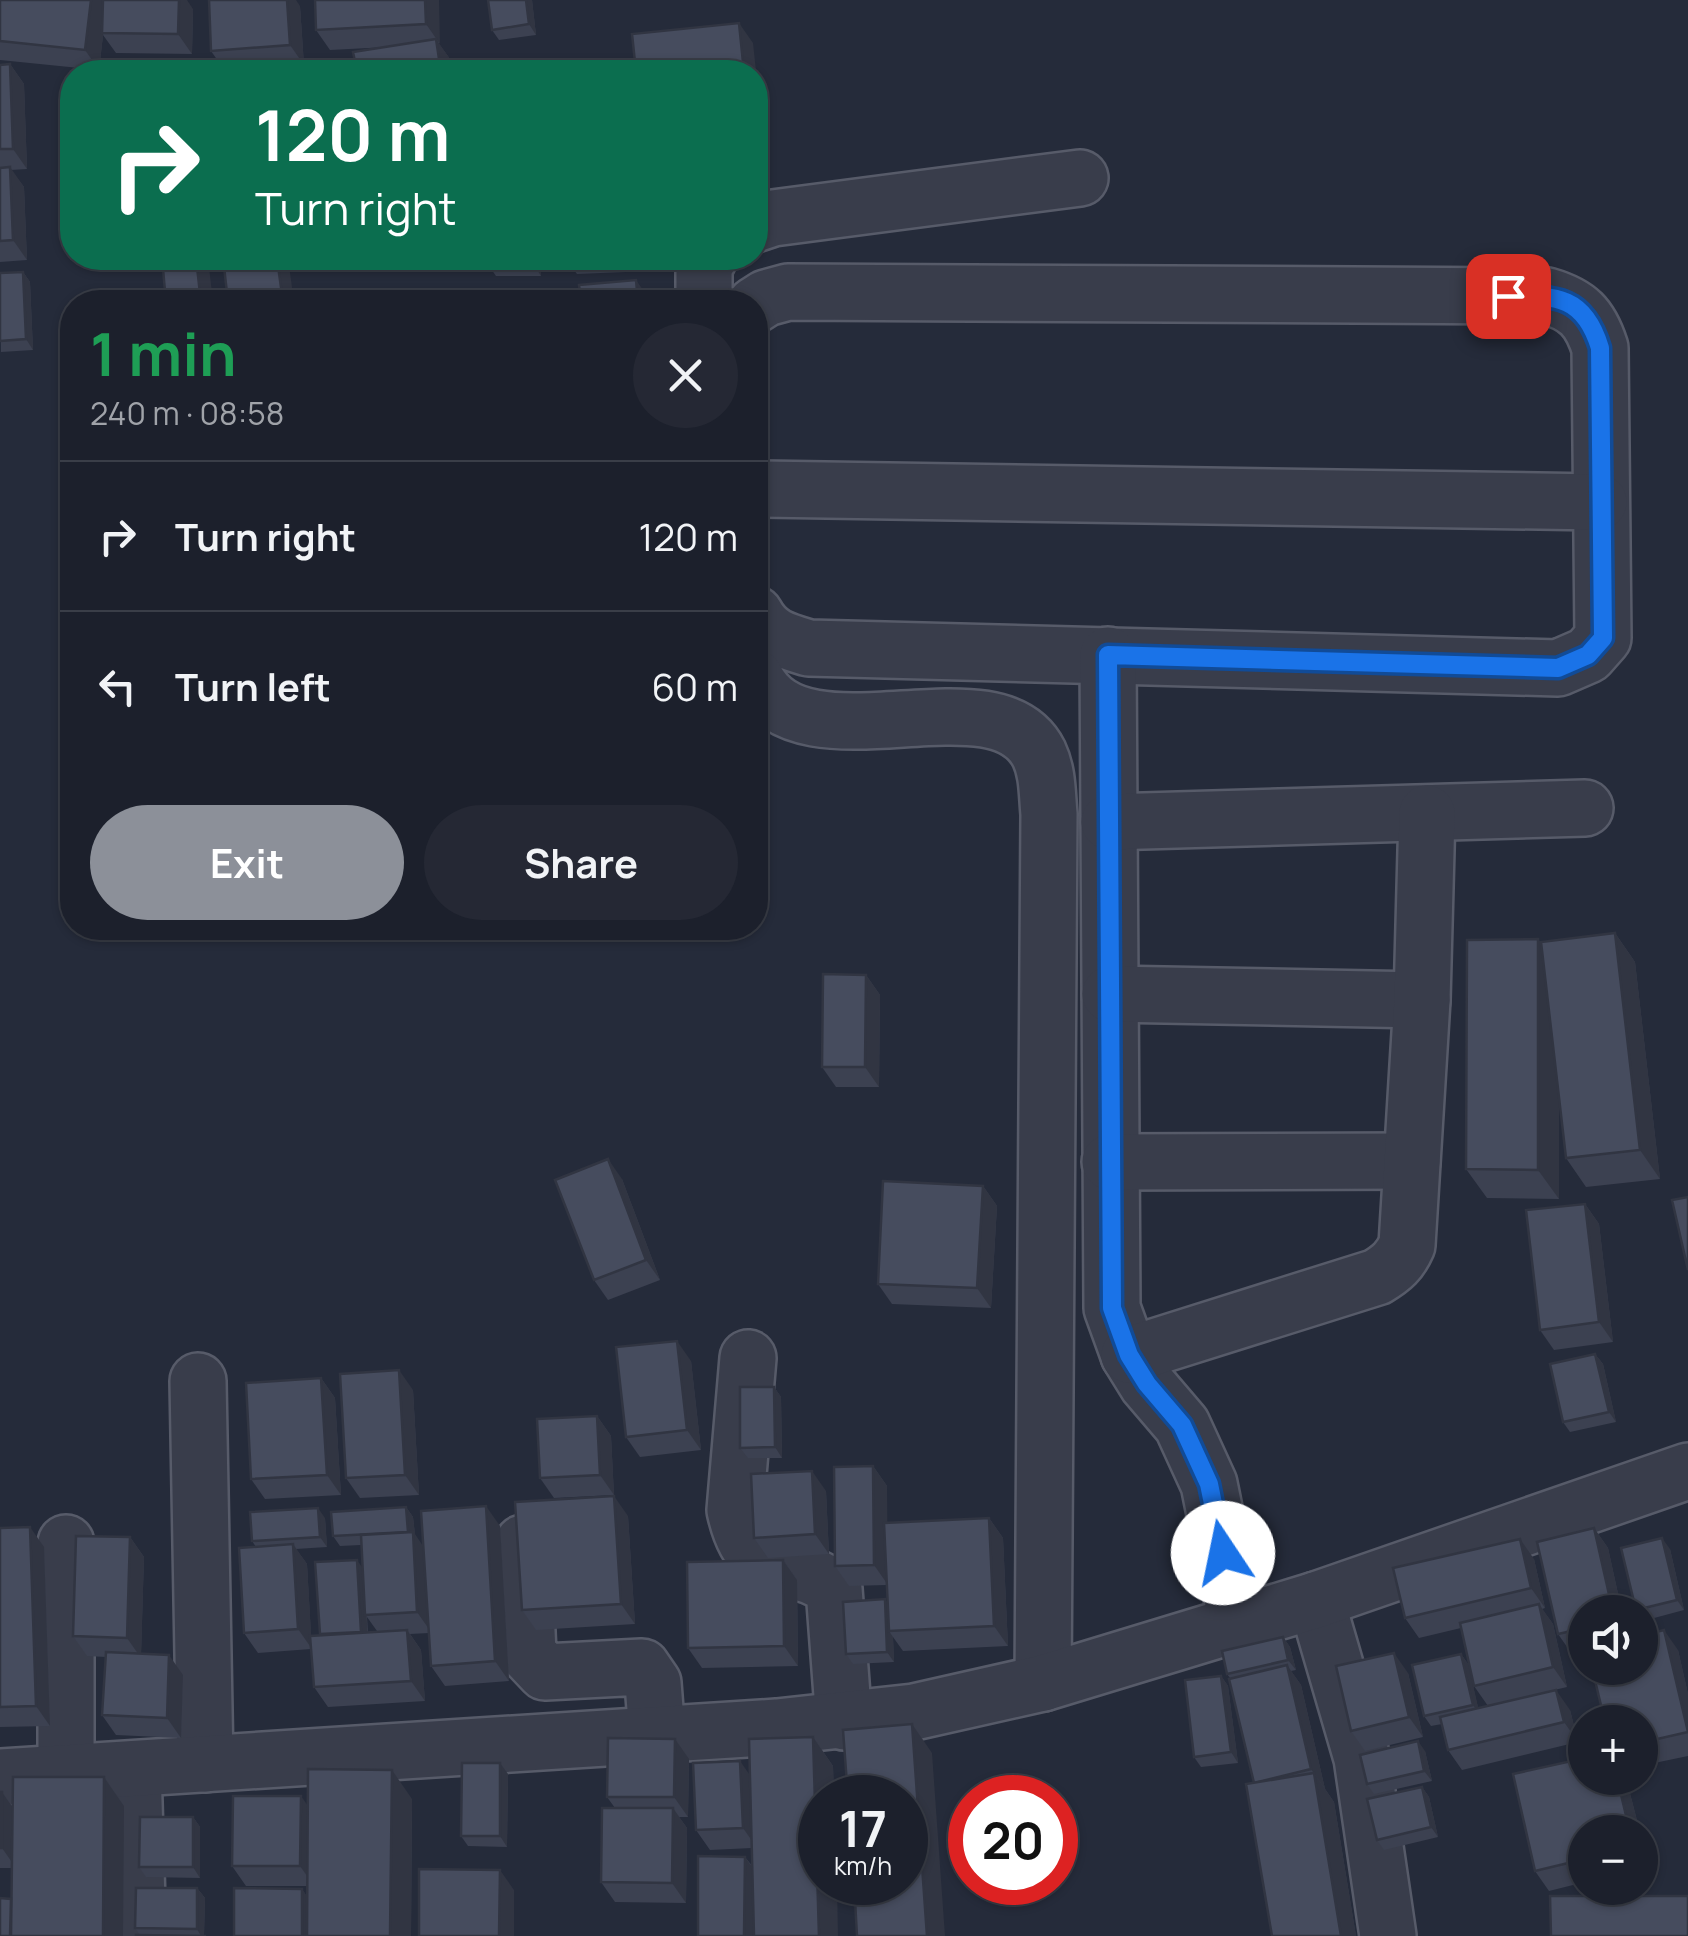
<!DOCTYPE html>
<html lang="en">
<head>
<meta charset="utf-8">
<style>
  :root { --surface:#1c202c; --page:#252834; --text:#f1f3f6; --muted:#a0a3a9; --line:#3a3e48; --accent:#8c9099 }
  body { margin:0; font-family:Manrope,sans-serif; background:var(--page); color:var(--text); height:100vh; display:flex; flex-direction:column; font-size:38px; white-space:nowrap }
  * { box-sizing:border-box; margin:0 }
  p { font-size:32px; color:var(--muted) }
  .icon { flex:none; width:55px; height:55px; fill:none; stroke:currentColor; stroke-width:2; stroke-linecap:round; stroke-linejoin:round }
  .map { position:relative; flex:1; overflow:hidden }
  .sheet { position:absolute; left:60px; top:290px; width:708px; height:650px; display:flex; flex-direction:column; background:var(--surface); border-radius:40px; box-shadow:0 2px 8px #0004,0 0 0 2px var(--line) }
  .sheet>* { flex:none }
  .top-card { position:absolute; left:60px; top:60px; width:708px; height:210px; border-radius:40px; box-shadow:0 2px 8px #0004,0 0 0 2px var(--line); background:#0b6e4f; color:#fff; overflow:hidden }
  .fabs { position:absolute; left:1568px; top:1595px; display:grid; gap:20px }
  .fabs a { display:grid; place-items:center; width:90px; height:90px; border-radius:50%; background:var(--surface); box-shadow:0 2px 8px #0004,0 0 0 2px var(--line); font-size:50px }
  .speed { position:absolute; left:798px; top:1775px; display:flex; gap:20px; font-size:50px; font-weight:700; text-align:center }
  .speed>* { display:grid; place-content:center; width:130px; height:130px; border-radius:50%; background:var(--surface); box-shadow:0 2px 8px #0004,0 0 0 2px var(--line); line-height:1 }
  .speed small { font-size:25px; font-weight:400 }
  .speed .limit { border:15px solid #d22; background:#fff; color:#111 }
  .pin { position:absolute; display:grid; place-items:center; width:85px; height:85px; color:#fff; margin:-42px; border-radius:20px; box-shadow:0 5px 15px #0006 }
  .me { position:absolute; width:110px; margin:-55px; rotate:349deg; stroke-linejoin:round; filter:drop-shadow(0 0 8px #0008) }
  .turn { display:flex; align-items:center; gap:35px; height:210px; padding:0 30px; font-size:45px }
  .turn .icon { width:130px; height:130px; stroke-width:2.5 }
  .turn b { display:block; font-size:70px; line-height:85px }
  .round { display:grid; place-items:center; flex:none; width:105px; height:105px; border-radius:52px; background:var(--page) }
  .headline { display:flex; align-items:center; justify-content:space-between; height:170px; padding:0 30px }
  h1 { font-size:60px; font-weight:700; line-height:75px; color:#1e9e55 }
  .primary-button { display:flex; gap:20px; margin-top:auto; padding:20px 30px }
  .primary-button a { flex:1; height:115px; border-radius:60px; background:var(--accent); color:#fff; font-size:40px; font-weight:700; line-height:115px; text-align:center }
  .primary-button a+a { background:var(--page); color:var(--text) }
  ul { padding:0; list-style:none }
  li { display:flex; align-items:center; gap:30px; height:150px; padding:0 30px; border-top:2px solid var(--line) }
  li div { flex:1 }
  li b { display:block; font-size:38px }
  li em { font-style:normal }
  .map>svg:first-child { display:block }
</style>
</head>
<body>
<div class="map">
<svg width="1688" height="1936" viewBox="0 0 1688 1936">
  <rect width="100%" height="100%" fill="#252b3a"/>
  <g fill="none" stroke-linecap="round" stroke-linejoin="round">
    <g stroke="#575b69" stroke-width="60">
      <g id="minor">
        <polyline points="755,224 773,218 1080,178"/>
        <polyline points="704,302 704,266 709,258"/>
        <path d="M 755,305 L 766,298 L 788,292 L 1547,296 C 1578,305 1590,317 1600,348 L 1603,638 L 1588,655 L 1558,668 L 809,648 C 785,641 767,637 755,614"/>
        <polyline points="755,489 1599,502"/>
        <polyline points="1108,655 1112,1308 1129,1355 1147,1384 1182,1425 1209,1484 1237,1622"/>
        <path d="M 755,677 C 801,774 995,667 1039,754 C 1048,773 1047,794 1049,814 L 1043,1683"/>
        <polyline points="1109,822 1585,808"/>
        <polyline points="1110,994 1422,1000"/>
        <polyline points="1110,1162 1412,1161"/>
        <path d="M 1129,1355 L 1377,1277 C 1392,1268 1400,1261 1407,1245 L 1422,1000 L 1427,813"/>
        <path d="M 748,1358 L 735,1510 C 752,1588 791,1555 834,1589 L 844,1722"/>
        <polyline points="198,1381 205,1764"/>
        <polyline points="523,1543 528,1654 545,1672 642,1667 653,1683 657,1735"/>
        <polyline points="1316,1600 1362,1758 1388,1936"/>
        <polyline points="133,1769 138,1936"/>
        <polyline points="66,1773 66,1543"/>
        <polyline points="0,1777 777,1727 914,1712 1043,1683 1316,1600 1688,1471"/>
      </g>
    </g>
    <use href="#minor" stroke="#393d4b" stroke-width="55"/>
  </g>
  <g fill="#3c4151" fill-rule="evenodd">
    <polygon points="0,0 193,9 192,54 116,53 103,35 99,70 0,60"/>
    <polygon points="315,0 439,0 439,44 450,59 388,47 330,50 316,30"/>
    <polygon points="488,0 532,0 536,35 499,40 492,30"/>
    <polygon points="300,6 304,65 225,71 211,51"/>
    <polygon points="10,64 24,84 27,169 11,170 24,187 27,260 0,262 0,65"/>
    <polygon points="489,258 541,258 541,276 496,276 489,266"/>
    <polygon points="565,258 650,258 650,271 577,274"/>
    <polygon points="23,272 30,282 33,350 1,352 0,273"/>
    <polygon points="1615,933 1635,962 1660,1179 1586,1187 1566,1158 1559,1098 1559,1199 1487,1198 1466,1169 1538,939 1541,943"/>
    <polygon points="866,975 880,995 879,1087 836,1087 822,1067"/>
    <polygon points="622,1179 660,1280 608,1300 594,1280"/>
    <polygon points="983,1186 997,1206 991,1308 892,1304 878,1284"/>
    <polygon points="1585,1204 1599,1224 1613,1342 1554,1350 1540,1330"/>
    <polygon points="1595,1354 1603,1364 1616,1422 1570,1432 1563,1422"/>
    <polygon points="691,1361 701,1450 640,1457 626,1437"/>
    <polygon points="321,1378 335,1398 341,1495 265,1499 251,1479"/>
    <polygon points="774,1387 781,1397 782,1458 748,1458 740,1448"/>
    <polygon points="413,1390 419,1495 360,1498 346,1478"/>
    <polygon points="597,1416 611,1436 614,1495 554,1498 540,1478"/>
    <polygon points="873,1466 887,1486 887,1523 989,1518 1003,1538 1008,1646 903,1651 893,1637 894,1662 853,1664 846,1654 885,1599 888,1604 887,1585 849,1586 835,1566"/>
    <polygon points="826,1491 829,1554 768,1558 754,1538"/>
    <path d="M 406,1507 L 413,1517 L 415,1535 L 423,1547 L 500,1526 L 509,1681 L 445,1686 L 431,1666 L 429,1633 L 410,1634 L 421,1650 L 425,1701 L 328,1707 L 314,1687 L 311,1649 L 258,1653 L 244,1633 L 256,1547 L 252,1541 L 325,1518 L 327,1547 L 296,1549 L 307,1564 L 311,1636 L 321,1635 L 363,1568 L 361,1545 L 340,1546 L 333,1536 ZM 367,1617 L 377,1631 L 368,1632 Z"/>
    <polygon points="628,1516 635,1624 536,1630 522,1610"/>
    <polygon points="0,1528 44,1547 50,1726 0,1727"/>
    <polygon points="1594,1528 1608,1548 1622,1612 1585,1612 1585,1651 1572,1654 1558,1634"/>
    <polygon points="130,1537 144,1557 141,1654 183,1675 181,1738 116,1735 102,1715 106,1657 87,1656 73,1636"/>
    <polygon points="1670,1549 1684,1610 1643,1621 1640,1616 1640,1612 1636,1610"/>
    <polygon points="1534,1559 1545,1608 1542,1609 1553,1624 1567,1687 1488,1706 1474,1686 1461,1628 1419,1638 1405,1618"/>
    <polygon points="783,1560 797,1580 798,1666 702,1668 688,1648"/>
    <polygon points="1283,1637 1290,1647 1296,1670 1291,1671 1301,1685 1325,1789 1334,1802 1356,1936 1272,1936 1254,1783 1230,1678 1227,1674"/>
    <polygon points="1678,1650 1688,1694 1688,1756 1640,1766 1640,1722"/>
    <polygon points="1461,1654 1468,1664 1478,1708 1570,1710 1578,1742 1462,1770 1448,1750 1442,1724 1431,1726 1424,1716"/>
    <polygon points="1408,1673 1423,1737 1365,1751 1351,1731"/>
    <polygon points="1221,1676 1228,1686 1238,1763 1201,1767 1194,1757"/>
    <polygon points="813,1737 833,1766 834,1798 820,1798 699,1936 745,1857 753,1867 752,1848 710,1850 696,1830 750,1775"/>
    <polygon points="1425,1751 1432,1781 1374,1794 1367,1784"/>
    <polygon points="689,1759 688,1817 679,1817 687,1828 686,1903 615,1902 601,1882 615,1808 607,1797"/>
    <polygon points="508,1774 507,1847 468,1846 461,1836"/>
    <polygon points="104,1777 124,1806 11,1899 12,1868 0,1868 0,1792 2,1792 12,1806"/>
    <polygon points="1585,1778 1626,1778 1640,1832 1585,1832 1585,1882 1549,1891 1535,1871"/>
    <polygon points="1422,1787 1429,1797 1438,1837 1384,1850 1377,1840"/>
    <polygon points="412,1799 411,1936 234,1936 302,1889 307,1897 307,1886 246,1886 232,1866 308,1805"/>
    <polygon points="193,1817 200,1827 200,1878 146,1877 139,1867"/>
    <polygon points="1640,1834 1648,1867 1640,1869"/>
    <polygon points="197,1888 205,1898 204,1935 140,1935 135,1928"/>
  </g>
  <g fill="#313542">
    <polygon points="91,0 106,0 107,2 99,70 85,50"/>
    <polygon points="179,0 187,0 193,9 192,54 178,34"/>
    <polygon points="287,0 296,0 300,6 304,65 290,45"/>
    <polygon points="425,0 439,0 440,44 426,24"/>
    <polygon points="526,0 532,0 536,35 529,24"/>
    <polygon points="739,23 753,43 760,108 755,102 755,72 744,72"/>
    <polygon points="436,39 450,59 452,72 441,72"/>
    <polygon points="10,64 24,84 27,169 13,149"/>
    <polygon points="10,167 24,187 27,260 13,240"/>
    <polygon points="196,258 208,258 213,302 201,302"/>
    <polygon points="277,258 288,258 294,302 283,302"/>
    <polygon points="534,258 541,258 541,276 534,265"/>
    <polygon points="640,258 650,258 650,271"/>
    <polygon points="23,272 30,282 33,350 26,339"/>
    <polygon points="636,280 650,300 650,302 638,302"/>
    <polygon points="1615,933 1635,962 1660,1179 1640,1150"/>
    <polygon points="1538,939 1559,968 1559,1199 1538,1170"/>
    <polygon points="866,975 880,995 879,1087 865,1067"/>
    <polygon points="608,1159 622,1179 660,1280 646,1260"/>
    <polygon points="983,1186 997,1206 991,1308 977,1288"/>
    <polygon points="1585,1204 1599,1224 1613,1342 1599,1322"/>
    <polygon points="677,1341 691,1361 701,1450 687,1430"/>
    <polygon points="1595,1354 1603,1364 1616,1422 1609,1412"/>
    <polygon points="399,1370 413,1390 419,1495 405,1475"/>
    <polygon points="321,1378 335,1398 341,1495 327,1475"/>
    <polygon points="774,1387 781,1397 782,1458 775,1447"/>
    <polygon points="597,1416 611,1436 614,1495 600,1475"/>
    <polygon points="873,1466 887,1486 888,1585 874,1565"/>
    <polygon points="812,1471 826,1491 829,1554 815,1534"/>
    <polygon points="614,1496 628,1516 635,1624 621,1604"/>
    <polygon points="486,1506 500,1526 509,1681 495,1661"/>
    <polygon points="406,1507 413,1517 415,1534 427,1552 431,1632 417,1612"/>
    <polygon points="318,1508 325,1518 327,1547 320,1537"/>
    <polygon points="989,1518 1003,1538 1008,1646 994,1626"/>
    <polygon points="30,1527 44,1547 50,1726 36,1706"/>
    <polygon points="1594,1528 1608,1548 1622,1612 1613,1612"/>
    <polygon points="130,1537 144,1557 141,1658 127,1638"/>
    <polygon points="1662,1538 1670,1549 1684,1610 1677,1600"/>
    <polygon points="1520,1539 1534,1559 1545,1608 1531,1588"/>
    <polygon points="293,1544 307,1564 312,1649 298,1629"/>
    <polygon points="357,1560 364,1570 368,1642 361,1632"/>
    <polygon points="783,1560 797,1580 798,1666 784,1646"/>
    <polygon points="885,1599 892,1610 889,1631 893,1637 894,1662 887,1652"/>
    <polygon points="1539,1604 1553,1624 1567,1687 1553,1667"/>
    <polygon points="407,1630 421,1650 425,1701 411,1681"/>
    <polygon points="1664,1630 1678,1650 1688,1694 1688,1732"/>
    <polygon points="1283,1637 1290,1647 1296,1670 1288,1660"/>
    <polygon points="1394,1653 1408,1673 1423,1737 1409,1717"/>
    <polygon points="1461,1654 1468,1664 1480,1715 1473,1705"/>
    <polygon points="169,1655 183,1675 181,1738 167,1718"/>
    <polygon points="1287,1665 1301,1685 1325,1789 1311,1769"/>
    <polygon points="1221,1676 1228,1686 1238,1763 1231,1752"/>
    <polygon points="1556,1690 1570,1710 1578,1742 1564,1722"/>
    <polygon points="912,1724 932,1753 945,1936 927,1936"/>
    <polygon points="813,1737 833,1766 834,1798 820,1798 820,1882 837,1882 838,1936 819,1936"/>
    <polygon points="675,1739 689,1759 688,1817 674,1797"/>
    <polygon points="1418,1741 1425,1751 1432,1781 1424,1771"/>
    <polygon points="740,1761 754,1781 757,1848 743,1828"/>
    <polygon points="500,1763 508,1774 507,1847 500,1836"/>
    <polygon points="392,1770 412,1799 411,1936 390,1936"/>
    <polygon points="1314,1773 1334,1802 1356,1936 1341,1936"/>
    <polygon points="104,1777 124,1806 123,1936 103,1936"/>
    <polygon points="1617,1778 1626,1778 1640,1832 1630,1832"/>
    <polygon points="1422,1787 1429,1797 1438,1837 1431,1827"/>
    <polygon points="2,1792 16,1812 16,1868 2,1848"/>
    <polygon points="301,1796 315,1816 314,1886 300,1866"/>
    <polygon points="673,1808 687,1828 686,1903 672,1883"/>
    <polygon points="193,1817 200,1827 200,1878 193,1867"/>
    <polygon points="1640,1834 1648,1867 1640,1856"/>
    <polygon points="745,1857 759,1877 758,1936 744,1936"/>
    <polygon points="500,1870 514,1890 514,1936 499,1936"/>
    <polygon points="197,1888 205,1898 204,1936 201,1936 197,1929"/>
    <polygon points="302,1889 316,1909 316,1936 302,1936"/>
  </g>
  <g fill="#464c5e" stroke="#313542" stroke-width="2.5">
    <polygon points="0,0 91,0 85,50 0,41"/>
    <polygon points="103,0 179,0 178,34 102,33"/>
    <polygon points="209,0 287,0 290,45 211,51"/>
    <polygon points="315,0 425,0 426,24 316,30"/>
    <polygon points="488,0 526,0 529,24 492,30"/>
    <polygon points="739,23 744,72 636,72 632,34"/>
    <polygon points="436,39 441,72 357,72 353,52"/>
    <polygon points="10,64 13,149 0,149 0,65"/>
    <polygon points="185,68 186,72 143,72"/>
    <polygon points="10,167 13,240 0,241 0,168"/>
    <polygon points="162,258 196,258 201,302 166,302"/>
    <polygon points="223,258 277,258 283,302 228,302"/>
    <polygon points="489,258 534,258 534,265 489,266"/>
    <polygon points="23,272 26,339 0,341 0,273"/>
    <polygon points="636,280 638,302 581,302 579,285"/>
    <polygon points="1615,933 1640,1150 1566,1158 1541,942"/>
    <polygon points="1538,939 1538,1170 1466,1169 1467,940"/>
    <polygon points="823,974 866,975 865,1067 822,1067"/>
    <polygon points="608,1159 646,1260 594,1280 555,1180"/>
    <polygon points="883,1181 983,1186 977,1288 878,1284"/>
    <polygon points="1688,1197 1688,1270 1672,1200"/>
    <polygon points="1585,1204 1599,1322 1540,1330 1526,1210"/>
    <polygon points="677,1341 687,1430 626,1437 616,1347"/>
    <polygon points="1595,1354 1609,1412 1563,1422 1550,1364"/>
    <polygon points="399,1370 405,1475 346,1478 340,1374"/>
    <polygon points="321,1378 327,1475 251,1479 246,1383"/>
    <polygon points="740,1387 774,1387 775,1447 740,1448"/>
    <polygon points="597,1416 600,1475 540,1478 537,1419"/>
    <polygon points="873,1466 874,1565 835,1566 834,1467"/>
    <polygon points="812,1471 815,1534 754,1538 751,1474"/>
    <polygon points="614,1496 621,1604 522,1610 515,1502"/>
    <polygon points="486,1506 495,1661 431,1666 421,1511"/>
    <polygon points="406,1507 408,1532 333,1536 331,1512"/>
    <polygon points="318,1508 320,1537 252,1541 250,1512"/>
    <polygon points="989,1518 994,1626 889,1631 884,1523"/>
    <polygon points="30,1527 36,1706 0,1707 0,1528"/>
    <polygon points="1594,1528 1613,1612 1585,1612 1585,1628 1558,1634 1537,1542"/>
    <polygon points="413,1532 417,1612 365,1615 361,1535"/>
    <polygon points="76,1536 130,1537 127,1638 73,1636"/>
    <polygon points="1662,1538 1677,1600 1636,1610 1621,1548"/>
    <polygon points="1520,1539 1531,1588 1405,1618 1393,1568"/>
    <polygon points="293,1544 298,1629 244,1633 239,1548"/>
    <polygon points="357,1560 361,1632 320,1634 315,1562"/>
    <polygon points="783,1560 784,1646 688,1648 687,1562"/>
    <polygon points="885,1599 887,1652 846,1654 843,1602"/>
    <polygon points="1539,1604 1553,1667 1474,1686 1460,1623"/>
    <polygon points="407,1630 411,1681 314,1687 310,1636"/>
    <polygon points="1664,1630 1688,1732 1640,1743 1640,1722 1605,1722 1592,1668 1640,1668 1640,1636"/>
    <polygon points="1283,1637 1288,1660 1227,1674 1222,1651"/>
    <polygon points="106,1652 169,1655 167,1718 102,1715"/>
    <polygon points="1394,1653 1409,1717 1351,1731 1336,1666"/>
    <polygon points="1461,1654 1473,1705 1424,1716 1412,1665"/>
    <polygon points="1287,1665 1311,1769 1254,1783 1229,1679"/>
    <polygon points="1221,1676 1231,1752 1194,1757 1185,1680"/>
    <polygon points="1556,1690 1564,1722 1448,1750 1440,1717"/>
    <polygon points="912,1724 927,1936 857,1936 854,1882 905,1882 905,1798 848,1798 843,1730"/>
    <polygon points="813,1737 819,1936 754,1936 749,1739"/>
    <polygon points="608,1738 675,1739 674,1797 607,1797"/>
    <polygon points="1418,1741 1424,1771 1367,1784 1360,1755"/>
    <polygon points="1585,1758 1585,1778 1617,1778 1630,1832 1585,1832 1585,1859 1535,1871 1513,1774"/>
    <polygon points="740,1761 743,1828 696,1830 693,1763"/>
    <polygon points="462,1763 500,1763 500,1836 461,1836"/>
    <polygon points="308,1769 392,1770 390,1936 307,1936"/>
    <polygon points="1314,1773 1341,1936 1272,1936 1246,1784"/>
    <polygon points="13,1777 104,1777 103,1936 11,1936"/>
    <polygon points="1422,1787 1431,1827 1377,1840 1367,1799"/>
    <rect x="0" y="1792" width="2" height="56"/>
    <polygon points="233,1796 301,1796 300,1866 232,1866"/>
    <polygon points="602,1808 673,1808 672,1883 601,1882"/>
    <polygon points="140,1817 193,1817 193,1867 139,1867"/>
    <polygon points="698,1856 745,1857 744,1936 698,1936"/>
    <polygon points="419,1869 500,1870 499,1936 419,1936"/>
    <polygon points="136,1888 197,1888 197,1929 135,1928"/>
    <polygon points="234,1888 302,1889 302,1936 234,1936"/>
    <polygon points="1550,1896 1688,1896 1688,1936 1551,1936"/>
    <polygon points="0,1898 11,1899 10,1936 0,1936"/>
    <polygon points="136,1935 206,1936 136,1936"/>
  </g>
  <g fill="none" stroke-linecap="round" stroke-linejoin="round">
    <g stroke="#114b97" stroke-width="25">
      <path id="route" d="M 1223,1553 L 1209,1484 L 1182,1425 L 1147,1384 L 1129,1355 L 1112,1308 L 1108,655 L 1558,668 L 1588,655 L 1603,638 L 1600,348 C 1584,295 1556,296 1508,296"/>
    </g>
    <use href="#route" stroke="#1a73e8" stroke-width="18"/>
  </g>
</svg>
<div class="fabs">
<a><svg class="icon" aria-label="sound" viewBox="0 0 24 24"><path d="M4 9h4l5-4v14l-5-4H4zM17 9q2 3 0 6"/></svg></a>
<a>+</a>
<a>−</a>
</div>
<div class="speed"><div>17<small>km/h</small></div><div class="limit">20</div></div>
<div class="pin" style="left:1508px;top:296px;background:#d93025"><svg class="icon" aria-label="arrive" viewBox="0 0 24 24"><path d="M6 21V4h12l-3 4 3 4H6"/></svg></div>
<svg class="me" style="left:1223px;top:1553px" viewBox="-20 -20 40 40"><circle r="19" fill="#fff"/><path d="M0-13L10 11 0 6-10 11z" fill="#1a73e8"/></svg>
<div class="top-card">
<div class="turn"><svg class="icon" aria-label="right" viewBox="0 0 24 24"><path d="M7 20v-9h11M14 6l5 5-5 5"/></svg><div><b>120 m</b>Turn right</div></div>
</div>
<section class="sheet">
<div class="headline"><div><h1>1 min</h1><p>240 m · 08:58</p></div><a class="round"><svg class="icon" aria-label="close" viewBox="0 0 24 24"><path d="M6 6l12 12M18 6L6 18"/></svg></a></div>
<ul>
<li><svg class="icon" aria-label="right" viewBox="0 0 24 24"><path d="M7 20v-9h11M14 6l5 5-5 5"/></svg><div><b>Turn right</b></div><em>120 m</em></li>
<li><svg class="icon" aria-label="left" viewBox="0 0 24 24"><path d="M17 20v-9H6M10 6l-5 5 5 5"/></svg><div><b>Turn left</b></div><em>60 m</em></li>
</ul>
<div class="primary-button"><a>Exit</a><a>Share</a></div>
</section>
</div>
</body>
</html>
